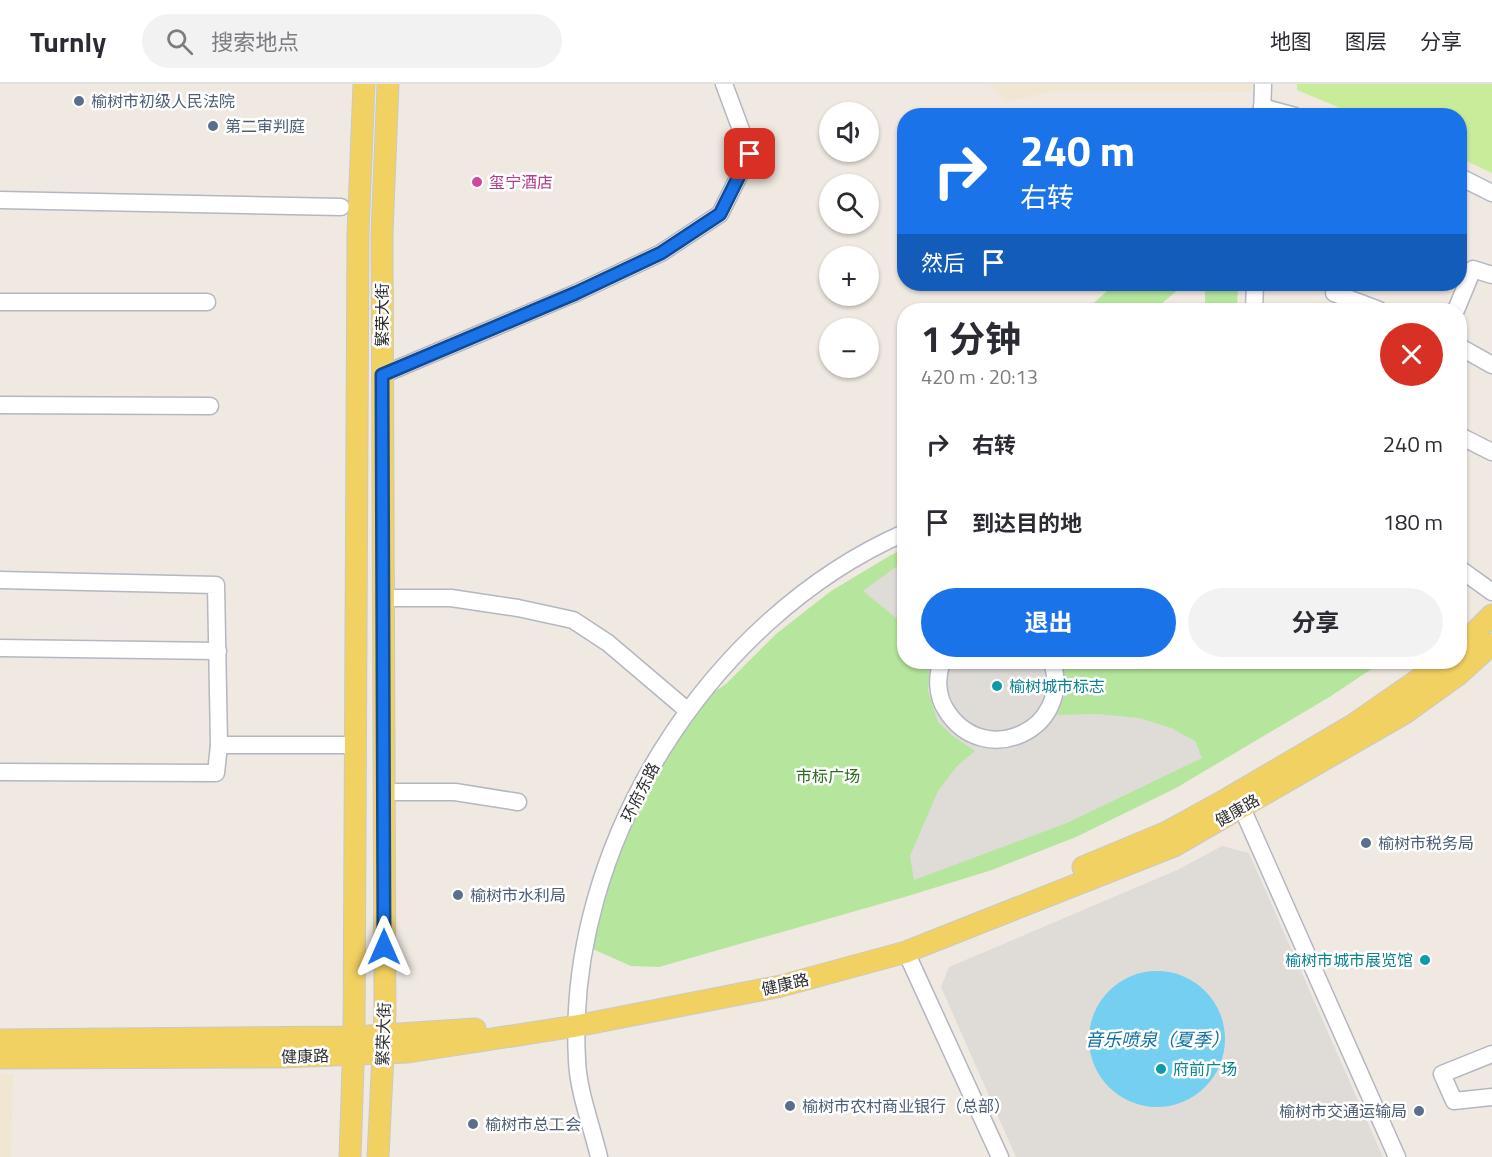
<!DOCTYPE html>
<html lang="zh">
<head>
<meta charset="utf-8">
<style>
  :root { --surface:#fff; --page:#f2f2f3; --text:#2b2b33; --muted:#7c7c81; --line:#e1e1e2; --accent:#1a73e8 }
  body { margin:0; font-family:"Titillium Web","Noto Sans SC",sans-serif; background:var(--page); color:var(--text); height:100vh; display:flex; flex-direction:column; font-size:22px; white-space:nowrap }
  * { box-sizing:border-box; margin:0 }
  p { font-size:20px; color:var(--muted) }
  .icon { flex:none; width:33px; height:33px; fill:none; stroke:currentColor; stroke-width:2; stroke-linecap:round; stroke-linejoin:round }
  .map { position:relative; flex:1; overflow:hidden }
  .details { position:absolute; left:897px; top:219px; width:570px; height:366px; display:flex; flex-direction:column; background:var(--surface); border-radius:24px; box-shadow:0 2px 4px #0004 }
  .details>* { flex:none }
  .hud { position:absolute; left:897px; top:24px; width:570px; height:183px; border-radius:24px; box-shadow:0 2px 4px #0004; background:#1a73e8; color:#fff; overflow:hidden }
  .tools { position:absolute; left:819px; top:18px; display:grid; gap:12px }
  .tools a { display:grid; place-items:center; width:60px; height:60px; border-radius:50%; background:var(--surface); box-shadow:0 2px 4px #0004; font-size:30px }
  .pin { position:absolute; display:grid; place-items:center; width:51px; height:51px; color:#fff; margin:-26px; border-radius:12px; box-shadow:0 3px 9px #0006 }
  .me { position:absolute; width:66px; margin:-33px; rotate:0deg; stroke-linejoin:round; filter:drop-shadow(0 0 4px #0008) }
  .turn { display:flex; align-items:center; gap:21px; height:126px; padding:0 24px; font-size:27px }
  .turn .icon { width:78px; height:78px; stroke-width:2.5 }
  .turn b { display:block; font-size:42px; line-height:51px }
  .then { display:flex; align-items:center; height:57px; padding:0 24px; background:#0003; gap:12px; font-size:22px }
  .round { display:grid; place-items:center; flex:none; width:63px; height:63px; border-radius:32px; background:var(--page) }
  .head { display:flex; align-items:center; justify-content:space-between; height:102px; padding:0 24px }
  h1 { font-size:36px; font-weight:700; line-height:45px }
  .primary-button { display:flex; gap:12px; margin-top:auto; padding:12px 24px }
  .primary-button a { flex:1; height:69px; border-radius:36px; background:var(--accent); color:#fff; font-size:24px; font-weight:700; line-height:69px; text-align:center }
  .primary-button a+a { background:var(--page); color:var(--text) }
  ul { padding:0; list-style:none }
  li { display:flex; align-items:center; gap:18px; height:78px; padding:0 24px }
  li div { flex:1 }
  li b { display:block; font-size:22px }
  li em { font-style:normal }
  header { display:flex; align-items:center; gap:36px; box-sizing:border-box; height:84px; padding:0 30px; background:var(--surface); border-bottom:2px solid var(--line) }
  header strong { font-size:28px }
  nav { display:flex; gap:33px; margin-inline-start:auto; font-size:21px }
  .search { width:420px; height:54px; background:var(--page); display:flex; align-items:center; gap:15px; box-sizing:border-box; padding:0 21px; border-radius:33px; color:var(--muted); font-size:22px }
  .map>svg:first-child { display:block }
</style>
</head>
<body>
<header>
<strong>Turnly</strong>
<div class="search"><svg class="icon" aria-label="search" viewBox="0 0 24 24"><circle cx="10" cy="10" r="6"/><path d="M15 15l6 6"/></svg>搜索地点</div>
<nav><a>地图</a><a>图层</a><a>分享</a></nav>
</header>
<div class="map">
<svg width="1492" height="1073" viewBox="0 0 1492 1073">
  <rect width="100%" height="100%" fill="#efe9e1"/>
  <g fill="#f0e6d1">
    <polygon points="989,0 1252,0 1251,8 1053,7 1007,18"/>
    <polygon points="0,990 13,990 11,1073 0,1073"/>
  </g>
  <g fill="#b6e59e">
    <polygon points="1115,200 1185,200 1154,226 1086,226"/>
    <polygon points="1205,200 1238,200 1237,226 1205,226"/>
    <polygon points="904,465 904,578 1382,578 1331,612 1176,704 1076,753 992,786 908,812 659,883 631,882 586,862 618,752 688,627 727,599 776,550 831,507 891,471"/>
  </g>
  <polygon fill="#c9ec9a" points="1297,0 1492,0 1492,89 1460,74 1460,32 1357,31 1297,6"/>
  <g fill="#dfdcd8">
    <polygon points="904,477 904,528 896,534 863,507"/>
    <polygon points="930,578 1057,578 1063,598 1064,613 1057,631 1098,630 1139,634 1171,644 1195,657 1202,674 1067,739 914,796 910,772 938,707 957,682 975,667 953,652 938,638 928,607"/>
    <polygon points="1222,762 1249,769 1383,1073 1016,1073 941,903 949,883 1177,786"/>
  </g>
  <circle fill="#75cff0" cx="1157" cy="955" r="68"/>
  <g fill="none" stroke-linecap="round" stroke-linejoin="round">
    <g stroke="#b4b7c1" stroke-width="19">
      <g id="minor">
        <polyline points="1262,23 1295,32"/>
        <polyline points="1262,32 1263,0"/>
        <polyline points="1460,93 1492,109"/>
        <polyline points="0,116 341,123"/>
        <polyline points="1336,200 1334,209 1379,226"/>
        <polyline points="0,218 207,218"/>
        <polyline points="1254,226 1255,200"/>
        <polyline points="1456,226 1473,185 1492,191"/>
        <polyline points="1460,263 1492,281"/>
        <polyline points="382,291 576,209 661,169 720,130 750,70 724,0"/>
        <polyline points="0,321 210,322"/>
        <polyline points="1460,352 1492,368"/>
        <polyline points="1460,485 1492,508"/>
        <polyline points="0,496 216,501 219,661 356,661"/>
        <polyline points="383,514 451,514 518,524 573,536 608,559 688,627"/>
        <polyline points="0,564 218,567"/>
        <path d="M 942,578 C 936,593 937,612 946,626 C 984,687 1074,645 1052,578"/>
        <polyline points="0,688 216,689 219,661"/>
        <polyline points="384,708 455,708 518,718"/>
        <polyline points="1242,724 1397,1073"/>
        <polyline points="906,868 1000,1073"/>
        <polyline points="1492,970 1442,990 1454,1017 1492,1013"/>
        <path d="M 599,1073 C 592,1043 578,1007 577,976 C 565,762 709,535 904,449"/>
      </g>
    </g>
    <g stroke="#c9c9c9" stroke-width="23">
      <g id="major">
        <polyline points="1460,563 1492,531"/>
        <polyline points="1083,783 1167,748 1227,715 1353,641 1444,578"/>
        <polyline points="0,956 354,953 475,945"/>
        <polyline points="0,974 283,973 408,968 576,942 781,902 906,868 1174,762 1405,629 1458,591 1492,560"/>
        <polyline points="350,1073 354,953 358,149 364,0"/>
        <polyline points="378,1073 385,929 382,149 388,0"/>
      </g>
    </g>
    <use href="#minor" stroke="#fff" stroke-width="16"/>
    <use href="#major" stroke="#f2d163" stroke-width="21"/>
  </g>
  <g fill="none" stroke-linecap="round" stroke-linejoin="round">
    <g stroke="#114b97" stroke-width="15">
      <polyline id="route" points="384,863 382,291 576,209 661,169 720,130 750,70"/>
    </g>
    <use href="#route" stroke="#1a73e8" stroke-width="10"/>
  </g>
  <g fill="#5c6f8a" stroke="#fff" stroke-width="2">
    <circle cx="79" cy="17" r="6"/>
    <circle cx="213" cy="42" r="6"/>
    <circle cx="1366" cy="759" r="6"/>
    <circle cx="458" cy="811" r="6"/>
    <circle cx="790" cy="1022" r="6"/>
    <circle cx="1419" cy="1027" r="6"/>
    <circle cx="473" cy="1040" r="6"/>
  </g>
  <circle fill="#d1479c" stroke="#fff" stroke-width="2" cx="477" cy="98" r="6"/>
  <g fill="#0f9aa8" stroke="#fff" stroke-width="2">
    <circle cx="997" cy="602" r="6"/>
    <circle cx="1425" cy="876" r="6"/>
    <circle cx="1161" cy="985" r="6"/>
  </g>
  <g text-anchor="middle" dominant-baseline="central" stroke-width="5" stroke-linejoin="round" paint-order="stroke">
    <g font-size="16" fill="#4e5e75" stroke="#fff" text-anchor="start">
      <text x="91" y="17">榆树市初级人民法院</text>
      <text x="225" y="42">第二审判庭</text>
      <text x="1378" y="759">榆树市税务局</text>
      <text x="470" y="811">榆树市水利局</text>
      <text x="802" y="1022">榆树市农村商业银行（总部）</text>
      <text x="1407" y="1027" text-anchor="end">榆树市交通运输局</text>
      <text x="485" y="1040">榆树市总工会</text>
    </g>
    <g font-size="16" fill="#b23c85" stroke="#fff" text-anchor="start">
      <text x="489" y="98">玺宁酒店</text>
    </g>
    <g font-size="16" fill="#2e2e2e" stroke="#fff">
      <text transform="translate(382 231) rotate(-90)">繁荣大街</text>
      <text transform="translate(640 708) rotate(-63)">环府东路</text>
      <text transform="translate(1237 726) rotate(-30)">健康路</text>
      <text transform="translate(785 900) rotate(-13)">健康路</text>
      <text transform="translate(383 950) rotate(-88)">繁荣大街</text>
      <text transform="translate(305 972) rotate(-2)">健康路</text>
    </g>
    <g font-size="16" fill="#0d838f" stroke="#fff" text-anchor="start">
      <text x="1009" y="602">榆树城市标志</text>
      <text x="1413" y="876" text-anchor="end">榆树市城市展览馆</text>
      <text x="1173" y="985">府前广场</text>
    </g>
    <g font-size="16" fill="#2c6e1b" stroke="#fff">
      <text x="828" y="692">市标广场</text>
    </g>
    <g font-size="18" font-style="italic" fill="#0d6fa3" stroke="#fff">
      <text x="1157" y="955">音乐喷泉（夏季）</text>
    </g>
  </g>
</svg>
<div class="tools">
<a><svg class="icon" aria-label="sound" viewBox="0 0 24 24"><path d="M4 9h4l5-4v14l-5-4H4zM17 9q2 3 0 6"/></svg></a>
<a><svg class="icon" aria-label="search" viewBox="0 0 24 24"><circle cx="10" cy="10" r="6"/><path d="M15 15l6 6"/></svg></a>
<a>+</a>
<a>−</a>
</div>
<div class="pin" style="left:750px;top:70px;background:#d93025"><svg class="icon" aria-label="arrive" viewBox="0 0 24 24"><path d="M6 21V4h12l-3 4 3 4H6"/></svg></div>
<svg class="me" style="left:384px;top:863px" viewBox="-20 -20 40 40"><path d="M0-17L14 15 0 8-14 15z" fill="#1a73e8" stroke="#fff" stroke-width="4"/></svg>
<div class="hud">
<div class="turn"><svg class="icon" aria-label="right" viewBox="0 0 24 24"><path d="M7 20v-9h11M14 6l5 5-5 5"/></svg><div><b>240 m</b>右转</div></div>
<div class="then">然后<svg class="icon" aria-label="arrive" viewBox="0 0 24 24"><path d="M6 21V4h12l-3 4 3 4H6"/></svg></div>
</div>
<section class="details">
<div class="head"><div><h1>1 分钟</h1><p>420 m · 20:13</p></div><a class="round" style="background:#d93025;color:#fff"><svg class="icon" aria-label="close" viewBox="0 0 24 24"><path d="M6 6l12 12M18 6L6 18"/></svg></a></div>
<ul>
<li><svg class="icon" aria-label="right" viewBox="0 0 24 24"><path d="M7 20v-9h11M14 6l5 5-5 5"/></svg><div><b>右转</b></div><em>240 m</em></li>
<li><svg class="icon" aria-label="arrive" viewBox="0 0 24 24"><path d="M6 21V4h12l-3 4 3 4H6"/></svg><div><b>到达目的地</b></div><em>180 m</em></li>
</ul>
<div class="primary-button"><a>退出</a><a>分享</a></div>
</section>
</div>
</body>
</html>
